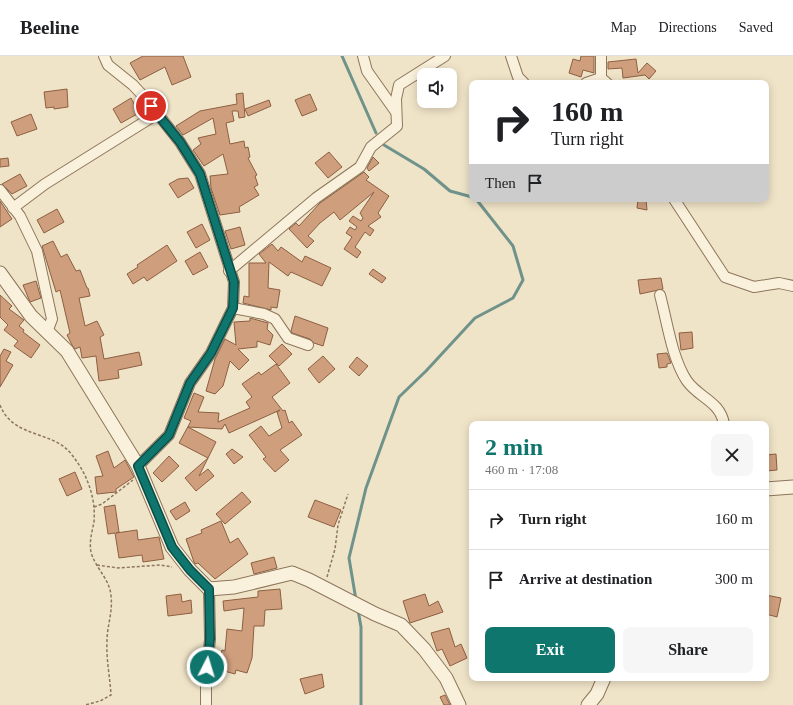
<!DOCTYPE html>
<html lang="en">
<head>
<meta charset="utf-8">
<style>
  :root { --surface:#fff; --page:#f6f6f6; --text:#202124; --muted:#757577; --line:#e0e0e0; --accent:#0f766e }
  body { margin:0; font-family:Georgia,serif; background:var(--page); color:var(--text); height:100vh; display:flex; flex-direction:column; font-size:15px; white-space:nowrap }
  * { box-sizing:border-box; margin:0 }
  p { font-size:13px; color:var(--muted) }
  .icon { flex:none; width:22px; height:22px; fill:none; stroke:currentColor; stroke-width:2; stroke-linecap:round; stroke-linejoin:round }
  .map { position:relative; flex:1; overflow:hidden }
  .sheet { position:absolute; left:469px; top:365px; width:300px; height:260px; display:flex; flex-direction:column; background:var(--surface); border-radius:8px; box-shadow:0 2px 10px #0003 }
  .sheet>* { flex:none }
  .top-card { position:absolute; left:469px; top:24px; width:300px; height:122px; border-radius:8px; box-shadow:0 2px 10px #0003; background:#fff; color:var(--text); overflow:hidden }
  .controls { position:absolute; left:417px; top:12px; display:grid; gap:8px }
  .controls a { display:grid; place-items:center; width:40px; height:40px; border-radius:8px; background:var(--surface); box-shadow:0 2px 10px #0003; font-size:20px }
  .pin { position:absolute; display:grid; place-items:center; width:34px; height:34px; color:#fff; margin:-17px; border:2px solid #fff; border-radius:50%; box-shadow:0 1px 4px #0007 }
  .me { position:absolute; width:44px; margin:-22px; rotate:5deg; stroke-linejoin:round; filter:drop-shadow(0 0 3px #0008) }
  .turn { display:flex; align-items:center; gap:14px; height:84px; padding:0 16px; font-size:18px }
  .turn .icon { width:52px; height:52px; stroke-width:2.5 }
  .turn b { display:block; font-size:28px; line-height:34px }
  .then { display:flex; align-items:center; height:38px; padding:0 16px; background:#0003; gap:8px; font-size:15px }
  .round { display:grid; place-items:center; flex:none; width:42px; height:42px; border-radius:8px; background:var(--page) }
  .head { display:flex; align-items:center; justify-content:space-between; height:68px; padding:0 16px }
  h1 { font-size:24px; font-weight:700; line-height:30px; color:var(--accent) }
  .button { display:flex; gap:8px; margin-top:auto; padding:8px 16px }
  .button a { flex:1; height:46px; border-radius:8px; background:var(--accent); color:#fff; font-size:16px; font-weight:700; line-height:46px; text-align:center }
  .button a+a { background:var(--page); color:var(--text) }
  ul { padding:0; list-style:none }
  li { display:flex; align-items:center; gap:12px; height:60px; padding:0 16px; border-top:1px solid var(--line) }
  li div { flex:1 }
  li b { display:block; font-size:15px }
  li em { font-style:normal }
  header { display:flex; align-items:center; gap:24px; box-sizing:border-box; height:56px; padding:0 20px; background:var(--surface); border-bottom:1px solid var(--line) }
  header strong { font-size:19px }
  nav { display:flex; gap:22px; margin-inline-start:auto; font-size:14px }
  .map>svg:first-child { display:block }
</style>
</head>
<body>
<header>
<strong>Beeline</strong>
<nav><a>Map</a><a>Directions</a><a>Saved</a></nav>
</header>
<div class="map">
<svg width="793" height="649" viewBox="0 0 793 649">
  <rect width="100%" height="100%" fill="#f0e4c8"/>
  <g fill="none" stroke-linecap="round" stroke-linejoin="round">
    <g stroke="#6f938a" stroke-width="3">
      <polyline points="342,0 376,77"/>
      <polyline points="384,89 424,113 450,135 472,141"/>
      <polyline points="356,544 349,502 366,432 399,341 426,315 475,262 513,242 523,224 513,190 476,143"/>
      <polyline points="358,554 361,571 361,649"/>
    </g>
  </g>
  <g fill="#cf9f7d" stroke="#8d5f41">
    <polygon points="143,0 183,0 191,21 172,29 165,11 140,24 130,7"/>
    <polygon points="581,0 594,0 594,17 583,14 581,21 569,17 573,3 580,5"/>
    <polygon points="636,3 638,17 647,7 656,15 649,23 645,19 623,22 622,12 608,13 608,6"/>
    <polygon points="67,33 68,51 54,53 54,51 46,52 44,36"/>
    <polygon points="243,37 245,61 239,62 238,55 232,55 234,65 226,67 230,88 244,85 245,92 248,91 250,101 248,102 257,119 255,120 258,129 254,131 259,139 239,151 240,156 220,159 211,132 210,120 228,118 223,98 204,110 193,94 201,88 198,82 216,78 213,62 183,79 176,70 200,55 237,48 236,38"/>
    <polygon points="310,38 317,54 302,60 295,44"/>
    <polygon points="131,42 139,57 121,67 113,53"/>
    <polygon points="269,44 271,50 248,60 245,53"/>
    <polygon points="31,58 37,73 17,80 11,66"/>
    <polygon points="329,96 342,111 328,122 315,107"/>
    <polygon points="373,101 379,107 369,115 367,112"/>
    <polygon points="8,102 9,110 0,111 0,103"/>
    <polygon points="364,116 369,121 366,124 389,140 378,157 381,161 368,170 374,174 370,180 365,176 355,191 361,196 357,202 344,193 352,181 346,177 350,171 355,174 357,171 349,165 353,160 361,165 363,162 360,157 374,136 340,164 334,156 320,167 308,180 314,185 307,192 289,173 296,167 299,170 320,147"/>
    <polygon points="20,118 27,130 12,138 2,128"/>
    <polygon points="188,122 194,132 178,142 169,128 178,123"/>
    <polygon points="638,143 646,143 647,154 637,152"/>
    <polygon points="0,145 12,163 0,171"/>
    <polygon points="57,153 64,166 44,177 37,164"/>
    <polygon points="202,168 210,184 196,192 187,176"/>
    <polygon points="240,171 245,189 231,193 225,175"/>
    <polygon points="53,185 61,201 67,198 76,215 80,214 87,232 88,232 90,240 79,242 85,270 97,265 104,279 100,281 104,303 139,296 142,309 118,314 119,322 99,325 96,300 82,302 80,291 75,293 72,289 67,279 70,277 60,234 56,236 42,190"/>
    <polygon points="272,188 278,195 281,191 302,206 305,200 331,212 322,230 291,216 288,220 269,206 268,232 280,234 277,252 271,251 271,254 243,247 244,240 249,241 249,207 266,207 259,198"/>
    <polygon points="167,189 177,205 147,225 144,221 133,228 127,218 138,211 137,209"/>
    <polygon points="200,196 208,211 193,219 185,205"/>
    <polygon points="373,213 386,222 382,227 369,218"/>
    <polygon points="661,222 663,233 640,238 638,224"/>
    <polygon points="36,225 41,242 30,246 23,229"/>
    <polygon points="0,239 12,250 9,253 24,264 19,270 24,274 23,276 40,289 31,302 14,290 18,285 4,274 8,269 0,261"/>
    <polygon points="295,260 328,272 323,290 314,287 310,283 292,277 291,275"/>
    <polygon points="250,262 268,267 267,273 273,279 270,289 257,285 257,291 238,293 249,304 239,314 230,305 223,330 215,338 206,335 215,303 225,283 236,289 234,266 250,265"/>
    <polygon points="692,276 693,292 681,294 679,277"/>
    <polygon points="282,288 292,298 279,310 269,300"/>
    <polygon points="4,293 11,296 6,305 13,309 0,331 0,300"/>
    <polygon points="667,297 671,307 667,308 667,311 659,312 657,298"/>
    <polygon points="323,300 335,313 319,327 308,313"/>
    <polygon points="357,301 368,310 359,320 349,311"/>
    <polygon points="276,308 290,327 272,341 283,355 285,354 289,367 292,365 302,379 280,394 289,404 275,416 263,403 266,401 249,379 261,370 269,380 282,372 277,356 280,354 229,377 225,368 222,373 188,371 216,386 199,420 208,413 214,420 196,435 185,422 208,402 179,387 191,365 184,362 194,337 204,341 198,356 219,357 218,366 250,352 246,346 252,341 242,328 259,316 261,319"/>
    <polygon points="232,393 243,401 234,408 226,398"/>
    <polygon points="108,395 114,412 125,404 134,421 116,433 116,436 97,438 95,421 103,420 96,400"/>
    <polygon points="776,398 777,414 766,415 766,399"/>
    <polygon points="169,400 179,410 162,426 153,417"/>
    <polygon points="75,416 82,433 67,440 59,423"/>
    <polygon points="242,436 251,446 225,468 216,458"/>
    <polygon points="315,444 341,454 334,471 308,461"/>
    <polygon points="185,446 190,455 176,464 170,455"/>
    <polygon points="115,449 119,476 116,477 137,474 138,484 159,481 164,503 143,506 142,499 119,502 115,477 108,478 104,451"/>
    <polygon points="221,465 230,487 238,482 248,498 215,523 198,507 195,508 194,506 186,483 202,477 201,474"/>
    <polygon points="274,501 277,512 254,518 251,507"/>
    <polygon points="280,533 282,553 265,554 264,570 254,570 252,602 247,617 236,614 235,618 217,613 222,594 225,595 227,573 242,575 244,552 224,555 223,545 258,541 258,535"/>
    <polygon points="181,538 182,546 191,544 192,557 168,560 166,540"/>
    <polygon points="425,538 429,550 438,545 443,556 410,567 403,545"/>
    <polygon points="766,539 781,542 777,561 766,558"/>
    <polygon points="449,572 455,591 461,588 467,602 450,610 442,593 437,595 431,577"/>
    <polygon points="322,618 324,631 305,638 300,623"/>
    <polygon points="445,639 450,649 444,649 440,641"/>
  </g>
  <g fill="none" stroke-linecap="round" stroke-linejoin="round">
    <g stroke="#8d765c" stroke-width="12">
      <g id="minor">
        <polyline points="104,0 108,9 133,29 145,42 180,86 200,118 234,226 233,252 211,297 190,327 169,379 138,410"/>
        <polyline points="363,0 367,15 396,56"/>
        <polyline points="511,0 518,21 524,27"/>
        <polyline points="601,22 601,0"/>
        <polyline points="586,27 601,22 607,27"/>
        <polyline points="0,134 20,160 37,195 52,263 47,276"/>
        <polyline points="674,143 725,221 754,231 779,227 793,230"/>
        <polyline points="13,152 45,128 157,58"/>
        <polyline points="229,215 316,142 360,111 371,91 397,70 396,43 399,29 445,0"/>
        <path d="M 660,239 C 667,265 672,303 687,325 C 699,342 720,345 724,368"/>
        <polyline points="233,252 264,258 275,263 288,282 308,289"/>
        <polyline points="206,649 206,625 210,583 209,533"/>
      </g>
    </g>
    <g stroke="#8d765c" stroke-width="15">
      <g id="tertiary">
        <polyline points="0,217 31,260 67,295 138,410 172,491 190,514 209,533 234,531 292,517 309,524 375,558 401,569 424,593 446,622 459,649"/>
        <polyline points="766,433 793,431"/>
        <polyline points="588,649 597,638 604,622"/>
      </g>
    </g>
    <g stroke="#8d765c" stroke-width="1.5" stroke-dasharray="3 2" stroke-linecap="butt">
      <path d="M 0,349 C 13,383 54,374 72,399 C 87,418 96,441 94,466 C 92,476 89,486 91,496 C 95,512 110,523 111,540 C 113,556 107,570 107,585 C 106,603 110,621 111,639 L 100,645 L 85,649"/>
      <polyline points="94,451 102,448 133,424"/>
      <polyline points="97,509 118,512 160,509 172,511"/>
      <polyline points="327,521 335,493 338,469 348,438"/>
    </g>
    <use href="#minor" stroke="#faf1dc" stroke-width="10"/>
    <use href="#tertiary" stroke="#faf1dc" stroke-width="13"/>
  </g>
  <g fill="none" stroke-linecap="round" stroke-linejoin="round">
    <g stroke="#0a4d48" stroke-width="10">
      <polyline id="route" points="151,50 180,86 200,118 234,226 233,252 211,297 190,327 169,379 138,410 172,491 190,514 209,533 210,583 207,611"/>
    </g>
    <use href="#route" stroke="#0f766e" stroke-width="7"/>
  </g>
</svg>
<div class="controls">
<a><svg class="icon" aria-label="sound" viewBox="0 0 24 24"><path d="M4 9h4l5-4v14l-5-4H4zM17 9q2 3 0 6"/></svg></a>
</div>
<div class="pin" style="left:151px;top:50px;background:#d93025"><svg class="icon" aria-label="arrive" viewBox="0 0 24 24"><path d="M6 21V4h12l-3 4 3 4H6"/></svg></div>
<svg class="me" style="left:207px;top:611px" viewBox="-20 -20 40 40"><circle r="17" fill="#0f766e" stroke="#fff" stroke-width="3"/><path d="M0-11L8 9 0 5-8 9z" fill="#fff"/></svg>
<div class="top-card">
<div class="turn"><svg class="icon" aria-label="right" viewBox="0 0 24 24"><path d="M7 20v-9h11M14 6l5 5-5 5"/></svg><div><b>160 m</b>Turn right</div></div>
<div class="then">Then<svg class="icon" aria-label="arrive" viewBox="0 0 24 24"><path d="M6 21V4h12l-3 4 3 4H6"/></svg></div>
</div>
<section class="sheet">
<div class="head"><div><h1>2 min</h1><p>460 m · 17:08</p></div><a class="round"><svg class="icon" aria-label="close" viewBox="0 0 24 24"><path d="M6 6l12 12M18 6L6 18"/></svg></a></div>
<ul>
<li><svg class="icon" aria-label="right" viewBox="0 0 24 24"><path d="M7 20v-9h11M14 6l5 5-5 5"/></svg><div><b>Turn right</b></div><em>160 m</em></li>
<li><svg class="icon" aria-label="arrive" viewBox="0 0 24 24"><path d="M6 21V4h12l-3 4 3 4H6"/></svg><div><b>Arrive at destination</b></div><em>300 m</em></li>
</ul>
<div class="button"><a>Exit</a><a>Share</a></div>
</section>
</div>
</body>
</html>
